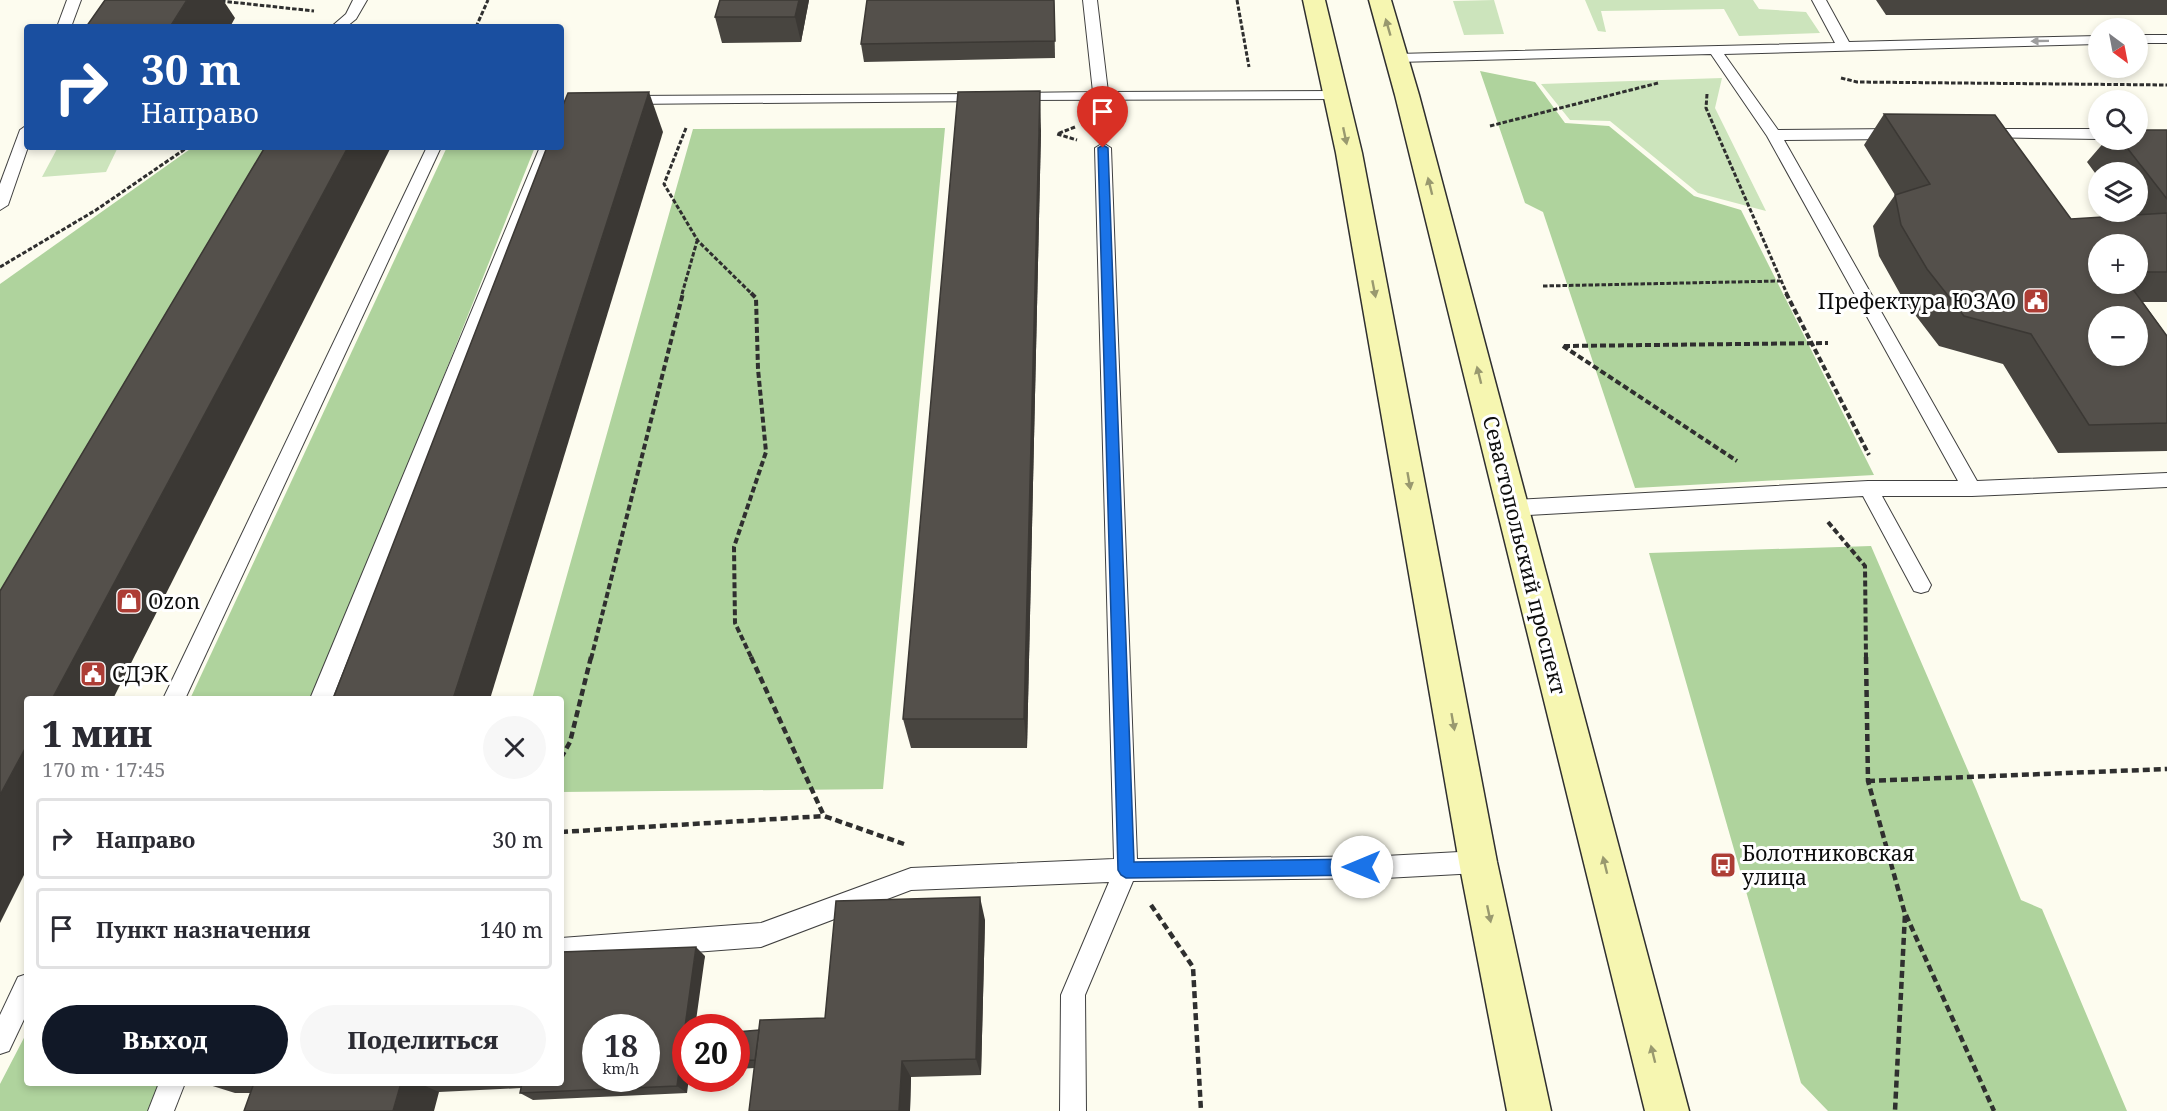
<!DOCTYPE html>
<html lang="ru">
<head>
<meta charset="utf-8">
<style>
  :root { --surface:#fff; --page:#f7f7f7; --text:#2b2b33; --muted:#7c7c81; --line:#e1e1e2; --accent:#111827 }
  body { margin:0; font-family:"Noto Serif",serif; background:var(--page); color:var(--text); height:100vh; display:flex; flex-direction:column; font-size:22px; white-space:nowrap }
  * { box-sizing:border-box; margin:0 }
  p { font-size:20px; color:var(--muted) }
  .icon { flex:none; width:33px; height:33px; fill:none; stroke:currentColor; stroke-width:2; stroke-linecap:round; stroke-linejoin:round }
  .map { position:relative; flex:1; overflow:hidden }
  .sheet { position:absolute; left:24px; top:696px; width:540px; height:390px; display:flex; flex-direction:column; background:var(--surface); border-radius:6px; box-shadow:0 3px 9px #0003 }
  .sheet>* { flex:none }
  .top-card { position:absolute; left:24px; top:24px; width:540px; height:126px; border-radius:6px; box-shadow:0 3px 9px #0003; background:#1a4fa0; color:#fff; overflow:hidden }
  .needle { width:39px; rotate:148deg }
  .fabs { position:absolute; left:2088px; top:18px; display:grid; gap:12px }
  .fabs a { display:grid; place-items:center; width:60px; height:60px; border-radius:50%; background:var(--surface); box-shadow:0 3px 9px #0003; font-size:30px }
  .speed { position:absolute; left:582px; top:1014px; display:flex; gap:12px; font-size:30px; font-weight:700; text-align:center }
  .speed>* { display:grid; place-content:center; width:78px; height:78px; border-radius:50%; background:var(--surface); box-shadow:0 3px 9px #0003; line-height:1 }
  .speed small { font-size:15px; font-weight:400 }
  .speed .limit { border:9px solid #d22; background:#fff; color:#111 }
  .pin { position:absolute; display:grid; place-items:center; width:51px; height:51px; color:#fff; margin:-62px -26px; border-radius:50% 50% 50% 0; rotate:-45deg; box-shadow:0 0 6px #0007 }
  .pin .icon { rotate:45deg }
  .me { position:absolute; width:66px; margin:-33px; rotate:270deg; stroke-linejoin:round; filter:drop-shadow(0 0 4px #0008) }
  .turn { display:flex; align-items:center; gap:21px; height:126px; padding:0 18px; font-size:27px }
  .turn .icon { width:78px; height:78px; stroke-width:2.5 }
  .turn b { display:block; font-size:42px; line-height:51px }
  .round { display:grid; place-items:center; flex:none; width:63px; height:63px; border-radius:32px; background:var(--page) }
  .head { display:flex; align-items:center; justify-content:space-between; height:102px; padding:0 18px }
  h1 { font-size:36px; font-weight:800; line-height:45px }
  .button { display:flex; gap:12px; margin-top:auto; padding:12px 18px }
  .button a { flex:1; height:69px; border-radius:36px; background:var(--accent); color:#fff; font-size:24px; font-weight:800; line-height:69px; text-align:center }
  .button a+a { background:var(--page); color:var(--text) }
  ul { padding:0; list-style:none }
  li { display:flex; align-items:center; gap:18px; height:81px; margin:0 12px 9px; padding:0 6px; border:3px solid var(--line); border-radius:6px }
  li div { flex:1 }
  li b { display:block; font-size:22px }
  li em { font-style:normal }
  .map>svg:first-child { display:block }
</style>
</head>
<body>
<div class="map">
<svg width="2167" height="1111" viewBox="0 0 2167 1111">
  <rect width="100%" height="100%" fill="#fdfcef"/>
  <g fill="#cce4bc">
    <polygon points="1494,0 1504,34 1464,35 1453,1"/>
    <polygon points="1585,0 1753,0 1759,9 1806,12 1820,33 1739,36 1724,9 1601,11 1606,32 1598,31"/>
    <polygon points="1722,78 1715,108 1766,211 1698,193 1610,121 1570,120 1541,84"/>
    <polygon points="58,147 118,147 106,172 42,177"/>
  </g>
  <g fill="#afd39d">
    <polygon points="1480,71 1535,82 1565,123 1609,126 1694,196 1741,210 1874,475 1635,488 1543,212 1525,203"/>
    <polygon points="945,128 883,789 561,792 561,699 532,699 693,129"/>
    <polygon points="193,147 298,147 0,683 0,284"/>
    <polygon points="447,147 535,147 315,699 190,699"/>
    <polygon points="1871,546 1976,789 2021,900 2042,909 2127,1111 1828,1111 1801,1083 1649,553"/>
    <polygon points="27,1032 27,1083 161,1083 150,1111 0,1111 0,1084"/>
  </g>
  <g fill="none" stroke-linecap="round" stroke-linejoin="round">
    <g stroke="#404040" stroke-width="2">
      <g id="service">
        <polygon points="67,0 81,0 71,27 57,27"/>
        <polygon points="353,0 367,0 356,19 346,27 331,27 346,14"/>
        <polygon points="1083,0 1097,0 1108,92 1337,91 1344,95 1337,99 1009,100 1007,97 1009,94 1014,93 1093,92"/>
        <polygon points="1812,0 1826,0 1849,42 2098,36 2098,44 1724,54 1778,130 1898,129 1905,134 1898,139 1784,140 1977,481 2167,473 2167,487 1972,496 1882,496 1931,585 1928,591 1921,593 1914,591 1863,496 1513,516 1506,513 1504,508 1506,503 1513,500 1868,481 1958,481 1767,136 1711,54 1397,62 1390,58 1397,54 1835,43"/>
        <rect x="2138" y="35" width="29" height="8"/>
        <polygon points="984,94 991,98 989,101 627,104 620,100 627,96"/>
        <polygon points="27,125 28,147 8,205 0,210 0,184 20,130"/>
        <polygon points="1984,129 2098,129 2098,139 1979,137 1977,134 1979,131"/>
        <polygon points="1103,143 1111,148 1137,859 1385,856 1478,851 1486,854 1489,862 1486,870 1478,873 1385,878 1133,881 1085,995 1086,1111 1060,1111 1061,995 1109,882 911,890 761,947 561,962 561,938 761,923 911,868 1114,859 1095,148"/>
        <polygon points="427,147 441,147 185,699 163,699"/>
        <polygon points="540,147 554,147 332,699 310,699"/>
        <polygon points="27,974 27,1013 9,1051 0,1054 0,1015 18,977"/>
        <polygon points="159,1083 185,1083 174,1111 148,1111"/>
      </g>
    </g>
    <g stroke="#2f2f2f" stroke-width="3">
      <g id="secondary">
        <polygon points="1303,0 1325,0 1362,153 1497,862 1551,1111 1507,1111 1459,862 1336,153"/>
        <polygon points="1369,0 1391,0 1419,95 1689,1111 1645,1111 1395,95"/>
      </g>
    </g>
    <g stroke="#2f2f2f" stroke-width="3" stroke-dasharray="4.5 2" stroke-linecap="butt">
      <polyline points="1237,0 1249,67"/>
      <polyline points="221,1 314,11"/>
      <polyline points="476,27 488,0"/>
      <polyline points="1841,78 1857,82 2167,85"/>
      <polyline points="1707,94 1706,108 1787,294"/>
      <polyline points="1490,126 1658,83"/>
      <polyline points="1075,127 1057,134 1077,140"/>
      <polyline points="686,128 664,184 698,241 752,294"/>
      <polyline points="0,267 96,210 188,147"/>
      <polyline points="1543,286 1780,281"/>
      <polyline points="682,294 697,241"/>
    </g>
    <g stroke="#2f2f2f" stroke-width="4" stroke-dasharray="6 3" stroke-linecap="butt">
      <polyline points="751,293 756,298 758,369 766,452 734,547 735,623 752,659"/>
      <polyline points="1786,293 1869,455"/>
      <polyline points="1563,346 1737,461"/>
      <polyline points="1564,346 1828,343"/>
      <polyline points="1828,522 1865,566 1866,659"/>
      <polyline points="591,659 683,293"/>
    </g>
    <g stroke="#2f2f2f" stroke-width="4.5" stroke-dasharray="7 4" stroke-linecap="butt">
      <polyline points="751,657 824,816 904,844"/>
      <polyline points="1866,657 1868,781 1905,914 1895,1111"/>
      <polyline points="561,758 570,742 591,657"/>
      <polyline points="1868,781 2167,769"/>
      <polyline points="561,832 824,816"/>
      <polyline points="1151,905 1193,967 1201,1111"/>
      <polyline points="1906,915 1994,1111"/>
    </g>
    <use href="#service" fill="#fff" fill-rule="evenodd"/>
    <use href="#secondary" fill="#f6f6b1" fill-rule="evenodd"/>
  </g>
  <g fill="#484540" fill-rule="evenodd">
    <polygon points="809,0 801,42 722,43 715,17"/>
    <polygon points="1054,0 1055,58 864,62 861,44"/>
    <polygon points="1876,0 2167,0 2167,15 1886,15"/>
    <path d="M 1884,114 L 2071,219 L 2127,216 L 2124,212 L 2138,212 L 2138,172 L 2098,172 L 2098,177 L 2087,162 L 2106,140 L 2138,140 L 2167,130 L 2167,302 L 2143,302 L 2167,336 L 2167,451 L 2058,453 L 2003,364 L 1939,346 L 1903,299 L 1879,256 L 1873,226 L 1895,195 L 1864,145 ZM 2138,244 L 2138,284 L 2098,284 Z"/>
    <polygon points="1041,131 1027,748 911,748 903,719"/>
    <polygon points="985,920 981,1075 911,1077 910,1111 749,1111 755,1068 736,1069 736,1032 759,1030 825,1018"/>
    <polygon points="705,956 686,1028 686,1078 687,1093 533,1100 520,1093 521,1088 439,1092 235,1093 203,1083 561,1083"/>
  </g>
  <g fill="#3b3834">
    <polygon points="187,0 223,0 235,18 230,27 170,27"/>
    <polygon points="799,0 809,0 801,42 795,17"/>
    <polygon points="1040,91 1041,131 1027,748 1024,719"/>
    <polygon points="649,92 663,132 490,699 453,699"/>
    <polygon points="348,147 391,147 113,699 52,699"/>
    <polygon points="27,745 27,869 0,923 0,795"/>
    <polygon points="980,897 985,920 981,1075 976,1059"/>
    <polygon points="696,947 705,956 695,1028 686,1028 686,1035 684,1034"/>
    <polygon points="902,1061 911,1077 910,1111 899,1111"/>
    <polygon points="680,1064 686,1067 686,1078 689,1078 687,1093 677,1086"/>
    <polygon points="401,1083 441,1083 423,1085 439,1092 434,1111 393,1111"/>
  </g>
  <g fill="#54504b" stroke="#3b3834" stroke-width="1.5" fill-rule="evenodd">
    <polygon points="105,0 187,0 170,27 86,27"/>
    <polygon points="720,0 799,0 795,17 715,17"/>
    <polygon points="867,0 1054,0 1055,41 861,44"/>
    <polygon points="1040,91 1024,719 903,719 958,92"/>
    <polygon points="649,92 453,699 333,699 547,147 561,147 561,110 568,93"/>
    <path d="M 1884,114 L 1995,115 L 2071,219 L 2167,213 L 2167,272 L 2138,272 L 2138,244 L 2098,244 L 2098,284 L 2129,284 L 2167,336 L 2167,423 L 2089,425 L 2031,334 L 1964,316 L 1927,269 L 1901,225 L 1895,195 L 1930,184 ZM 2098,316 L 2138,316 L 2138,356 L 2098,356 Z"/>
    <polygon points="2138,130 2167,130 2167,199 2121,140 2138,140"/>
    <polygon points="265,147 348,147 52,699 27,699 27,745 0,795 0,591"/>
    <polygon points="980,897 976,1059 902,1061 899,1111 749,1111 760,1020 825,1018 836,901"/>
    <path d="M 696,947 L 684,1034 L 686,1034 L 686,1063 L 680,1064 L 677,1086 L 520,1093 L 522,1083 L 561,1083 L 561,952 ZM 596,1028 L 646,1028 L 646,1078 L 596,1078 Z"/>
    <polygon points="759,1030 755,1060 736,1061 736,1032"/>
    <polygon points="254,1083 401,1083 393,1111 244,1111"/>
    <polygon points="424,1083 467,1083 423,1085"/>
  </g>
  <defs><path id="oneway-solid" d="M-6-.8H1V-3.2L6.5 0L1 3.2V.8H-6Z" transform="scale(1.5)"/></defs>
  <g fill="#99996f">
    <use href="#oneway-solid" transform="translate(1388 27) rotate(-106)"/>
    <use href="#oneway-solid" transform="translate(1345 136) rotate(78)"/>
    <use href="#oneway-solid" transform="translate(1430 186) rotate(-104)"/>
    <use href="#oneway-solid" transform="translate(1374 289) rotate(79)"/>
    <use href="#oneway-solid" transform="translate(1479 375) rotate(-104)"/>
    <use href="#oneway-solid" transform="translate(1409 481) rotate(80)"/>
    <use href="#oneway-solid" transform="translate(1453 722) rotate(80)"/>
    <use href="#oneway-solid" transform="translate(1605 865) rotate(-104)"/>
    <use href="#oneway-solid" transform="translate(1489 914) rotate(78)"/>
    <use href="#oneway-solid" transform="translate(1653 1054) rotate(-104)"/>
  </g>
  <use fill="#9e9e9e" href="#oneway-solid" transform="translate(2040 41) rotate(179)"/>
  <polygon fill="#1a73e8" stroke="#114b97" stroke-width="1.5" points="1103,145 1108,148 1134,862 1362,859 1368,861 1370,867 1368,873 1362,875 1126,878 1121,875 1118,870 1098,148"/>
  <defs>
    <g id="civic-square" transform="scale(1.35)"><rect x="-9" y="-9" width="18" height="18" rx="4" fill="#ad3d35" stroke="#fff"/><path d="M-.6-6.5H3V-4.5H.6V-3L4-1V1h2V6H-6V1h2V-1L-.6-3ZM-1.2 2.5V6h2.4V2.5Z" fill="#fff"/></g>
    <g id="shop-square" transform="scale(1.35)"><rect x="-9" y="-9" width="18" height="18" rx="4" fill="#ad3d35" stroke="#fff"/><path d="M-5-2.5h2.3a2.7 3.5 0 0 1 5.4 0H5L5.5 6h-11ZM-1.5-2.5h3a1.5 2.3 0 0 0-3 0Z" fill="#fff"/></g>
    <g id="bus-square" transform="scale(1.35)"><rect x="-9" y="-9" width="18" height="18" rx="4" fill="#ad3d35" stroke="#fff"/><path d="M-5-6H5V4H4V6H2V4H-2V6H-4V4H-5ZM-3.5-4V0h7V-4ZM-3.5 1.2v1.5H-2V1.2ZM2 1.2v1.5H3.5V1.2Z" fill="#fff"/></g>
  </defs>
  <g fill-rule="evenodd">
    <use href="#civic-square" x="2036" y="301"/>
    <use href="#shop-square" x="129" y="601"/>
    <use href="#civic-square" x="93" y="674"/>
    <use href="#bus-square" x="1723" y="865"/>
  </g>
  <g text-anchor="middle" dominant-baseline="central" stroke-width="6" stroke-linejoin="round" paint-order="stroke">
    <g font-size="21" fill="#0d0d0d" stroke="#fff" text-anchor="start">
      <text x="2016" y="301" text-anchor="end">Префектура ЮЗАО</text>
      <text x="148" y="601">Ozon</text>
      <text x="112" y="674">СДЭК</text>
      <text x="1742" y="853">Болотниковская<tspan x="1742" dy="24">улица</tspan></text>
    </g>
    <g font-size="21" fill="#0d0d0d" stroke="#fff">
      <text transform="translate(1525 555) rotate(76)">Севастопольский проспект</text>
    </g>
  </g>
</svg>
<div class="fabs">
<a><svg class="needle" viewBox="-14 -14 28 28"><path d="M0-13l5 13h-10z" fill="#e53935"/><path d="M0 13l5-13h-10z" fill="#7c7c81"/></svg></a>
<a><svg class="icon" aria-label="search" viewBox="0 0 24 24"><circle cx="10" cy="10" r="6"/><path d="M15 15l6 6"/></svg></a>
<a><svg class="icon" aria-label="layers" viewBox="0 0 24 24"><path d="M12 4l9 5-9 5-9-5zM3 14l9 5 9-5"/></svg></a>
<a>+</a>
<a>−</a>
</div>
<div class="speed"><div>18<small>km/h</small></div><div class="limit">20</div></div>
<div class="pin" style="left:1103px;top:148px;background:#d93025"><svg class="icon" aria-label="arrive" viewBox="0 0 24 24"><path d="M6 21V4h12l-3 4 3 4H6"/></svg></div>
<svg class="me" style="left:1362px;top:867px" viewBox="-20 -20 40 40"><circle r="19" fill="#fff"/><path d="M0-13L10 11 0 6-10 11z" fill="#1a73e8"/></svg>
<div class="top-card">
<div class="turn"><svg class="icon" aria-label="right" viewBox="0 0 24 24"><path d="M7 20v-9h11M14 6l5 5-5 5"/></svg><div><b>30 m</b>Направо</div></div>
</div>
<section class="sheet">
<div class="head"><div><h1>1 мин</h1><p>170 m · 17:45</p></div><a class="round"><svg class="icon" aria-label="close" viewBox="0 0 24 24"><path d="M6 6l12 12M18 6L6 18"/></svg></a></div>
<ul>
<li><svg class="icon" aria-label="right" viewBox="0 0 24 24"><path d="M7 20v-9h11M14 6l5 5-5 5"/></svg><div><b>Направо</b></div><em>30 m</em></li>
<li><svg class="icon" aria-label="arrive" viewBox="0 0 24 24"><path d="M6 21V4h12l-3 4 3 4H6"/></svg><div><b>Пункт назначения</b></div><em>140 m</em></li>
</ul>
<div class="button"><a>Выход</a><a>Поделиться</a></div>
</section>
</div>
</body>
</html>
